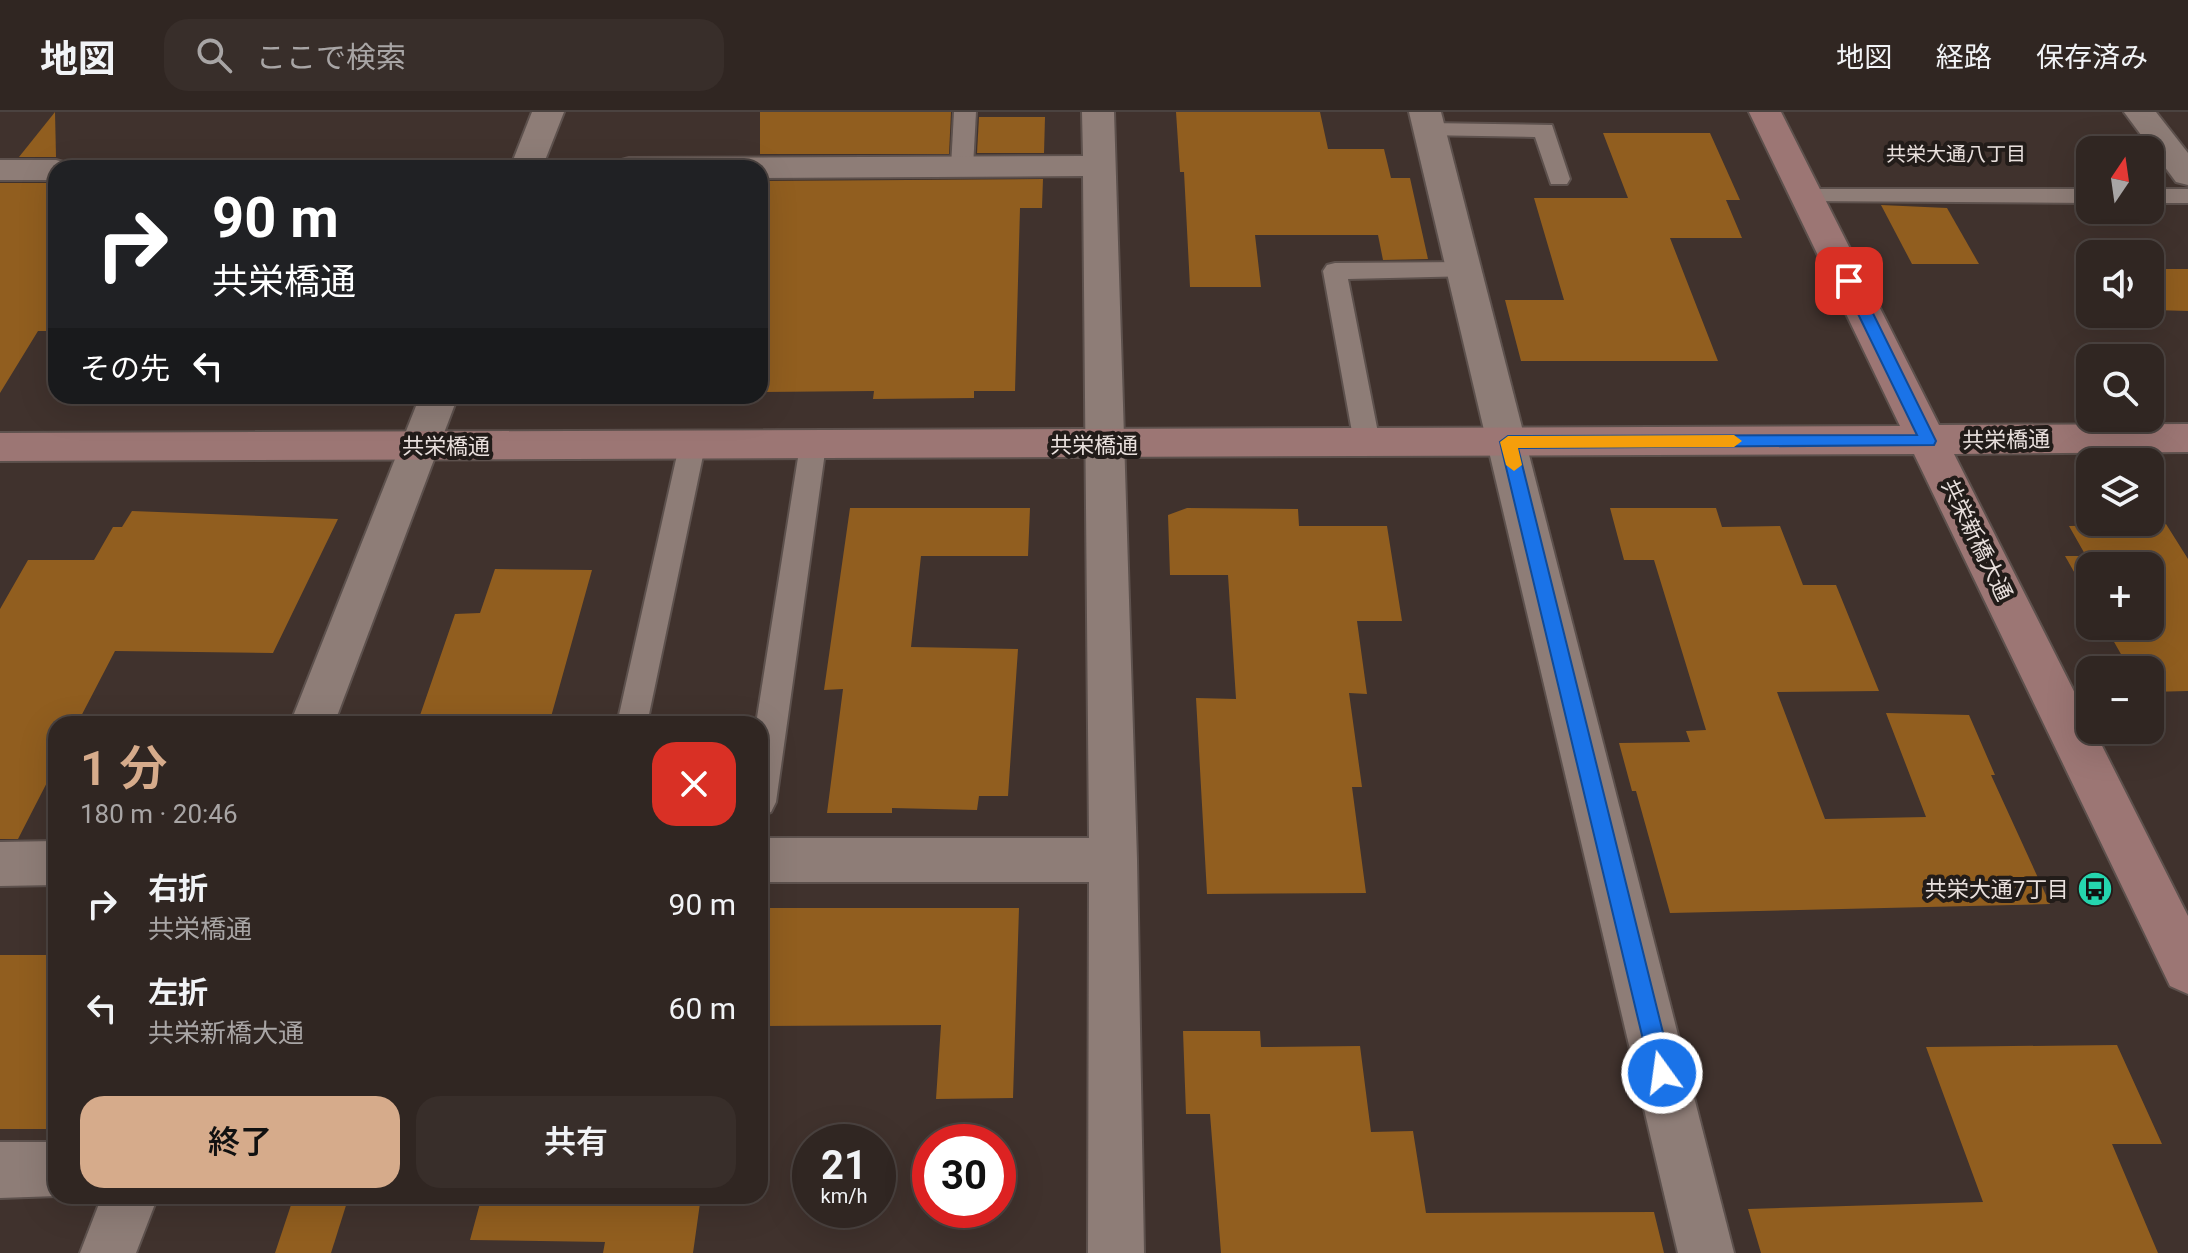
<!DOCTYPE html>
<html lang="ja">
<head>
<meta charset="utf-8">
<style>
  :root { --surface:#302622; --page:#382e2a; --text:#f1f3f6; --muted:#a8a5a5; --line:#4b4340; --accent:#d6ab8b }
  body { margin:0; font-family:Roboto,"Noto Sans JP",sans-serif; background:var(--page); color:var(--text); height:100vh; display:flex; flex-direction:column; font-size:30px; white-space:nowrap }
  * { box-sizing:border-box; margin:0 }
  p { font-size:26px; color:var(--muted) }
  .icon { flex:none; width:44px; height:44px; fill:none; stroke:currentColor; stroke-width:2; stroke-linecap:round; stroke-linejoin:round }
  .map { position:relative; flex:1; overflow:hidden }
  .panel { position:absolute; left:48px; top:604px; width:720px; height:488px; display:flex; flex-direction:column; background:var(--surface); border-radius:24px; box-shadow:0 8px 32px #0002,0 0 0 2px var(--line) }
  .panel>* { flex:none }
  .guide { position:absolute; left:48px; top:48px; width:720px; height:244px; border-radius:24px; box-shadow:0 8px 32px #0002,0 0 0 2px var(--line); background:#202124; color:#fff; overflow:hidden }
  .needle { width:52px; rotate:13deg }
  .controls { position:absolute; left:2076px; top:24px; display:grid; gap:16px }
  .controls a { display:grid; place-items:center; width:88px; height:88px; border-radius:16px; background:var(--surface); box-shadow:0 8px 32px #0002,0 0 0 2px var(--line); font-size:40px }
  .speed { position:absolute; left:792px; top:1012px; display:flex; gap:16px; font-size:40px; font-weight:700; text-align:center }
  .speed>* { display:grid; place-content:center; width:104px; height:104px; border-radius:50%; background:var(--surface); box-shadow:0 8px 32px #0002,0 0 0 2px var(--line); line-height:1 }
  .speed small { font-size:20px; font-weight:400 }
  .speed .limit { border:12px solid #d22; background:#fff; color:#111 }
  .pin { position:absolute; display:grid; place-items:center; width:68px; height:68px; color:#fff; margin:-34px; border-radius:16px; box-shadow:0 4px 12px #0006 }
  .me { position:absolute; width:88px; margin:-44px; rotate:346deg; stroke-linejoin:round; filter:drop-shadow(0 0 6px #0008) }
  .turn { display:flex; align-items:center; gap:28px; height:168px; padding:0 32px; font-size:36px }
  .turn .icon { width:104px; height:104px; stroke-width:2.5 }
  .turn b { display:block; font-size:56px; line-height:68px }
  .then { display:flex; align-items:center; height:76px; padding:0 32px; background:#0003; gap:16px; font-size:30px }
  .round { display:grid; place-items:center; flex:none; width:84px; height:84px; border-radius:24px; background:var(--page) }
  .summary { display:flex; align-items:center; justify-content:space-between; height:136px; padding:0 32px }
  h1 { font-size:48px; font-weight:600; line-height:60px; color:var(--accent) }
  .primary-button { display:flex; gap:16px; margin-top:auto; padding:16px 32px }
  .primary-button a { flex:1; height:92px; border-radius:24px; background:var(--accent); color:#111; font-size:32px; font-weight:600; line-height:92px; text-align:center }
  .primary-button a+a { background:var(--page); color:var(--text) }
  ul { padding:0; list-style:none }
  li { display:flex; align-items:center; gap:24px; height:104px; padding:0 32px }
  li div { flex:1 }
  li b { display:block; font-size:30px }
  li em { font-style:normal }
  header { display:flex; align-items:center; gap:48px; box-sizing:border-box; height:112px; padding:0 40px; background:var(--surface); border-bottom:2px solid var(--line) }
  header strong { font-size:38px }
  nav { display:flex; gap:44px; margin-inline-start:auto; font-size:28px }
  .search { width:560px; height:72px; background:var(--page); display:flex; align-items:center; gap:20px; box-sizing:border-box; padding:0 28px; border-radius:24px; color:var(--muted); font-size:30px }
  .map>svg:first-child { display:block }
</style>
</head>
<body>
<header>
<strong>地図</strong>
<div class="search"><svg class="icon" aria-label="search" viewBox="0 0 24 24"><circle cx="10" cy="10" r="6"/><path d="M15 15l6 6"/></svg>ここで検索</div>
<nav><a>地図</a><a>経路</a><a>保存済み</a></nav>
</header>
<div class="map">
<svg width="2188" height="1141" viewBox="0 0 2188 1141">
  <rect width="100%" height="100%" fill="#40322d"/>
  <g fill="#915e1f">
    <polygon points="55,0 56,45 19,45"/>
    <polygon points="760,0 951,0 949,42 760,42"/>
    <polygon points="1176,0 1320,0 1328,37 1384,37 1391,66 1410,66 1428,147 1383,148 1378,123 1255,123 1261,175 1190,175 1184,60 1180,60"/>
    <polygon points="979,5 1045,5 1044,41 977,41"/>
    <polygon points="1603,21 1710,21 1740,88 1726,88 1742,126 1670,126 1718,249 1521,249 1505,188 1564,188 1534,86 1628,86"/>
    <polygon points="1043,67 1042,96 1020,96 1015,279 974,279 974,286 873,287 874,279 760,280 760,69"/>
    <polygon points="0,71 56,71 56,219 38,219 0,281"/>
    <polygon points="1881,93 1947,96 1979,152 1912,152"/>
    <polygon points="2150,157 2188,157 2188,199 2154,198 2150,193"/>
    <polygon points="850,396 1030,396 1028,444 921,444 911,535 1018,537 1008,684 979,684 977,698 892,696 892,701 827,701 843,577 824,578"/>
    <polygon points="1187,396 1298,397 1299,414 1387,414 1402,509 1357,509 1367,582 1349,581 1362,675 1352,675 1366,781 1207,782 1196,586 1236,587 1228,463 1170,463 1168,403"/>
    <polygon points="1610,396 1716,396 1722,415 1780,414 1803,473 1836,473 1879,579 1777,580 1825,707 1926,705 1886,601 1969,603 1995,663 1991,663 2050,792 1670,801 1636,679 1632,679 1619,631 1690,630 1686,619 1706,618 1654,448 1624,448"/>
    <polygon points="132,399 338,407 273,541 115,539 77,612 56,612 56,653 18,727 0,727 0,497 28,448 94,448 113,415 122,415"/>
    <polygon points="2166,412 2188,447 2188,579 2150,580 2150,558 2130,558 2105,514 2150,514 2150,454 2090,454 2090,488 2065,444 2086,444 2069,414"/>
    <polygon points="495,457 592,458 549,612 417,612 455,502 480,501"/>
    <polygon points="760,796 1019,796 1013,986 936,987 941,913 760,914"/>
    <rect x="0" y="843" width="56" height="174"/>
    <polygon points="1183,919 1260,919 1261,935 1360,934 1371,1020 1413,1019 1426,1101 1654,1100 1664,1141 1221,1141 1210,1002 1186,1002"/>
    <polygon points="2117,933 2162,1032 2112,1032 2158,1141 1761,1141 1748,1097 1983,1090 1926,935"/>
    <polygon points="294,1084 349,1084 331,1141 275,1141"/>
    <polygon points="482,1084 701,1084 693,1141 603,1141 605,1130 470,1128"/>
  </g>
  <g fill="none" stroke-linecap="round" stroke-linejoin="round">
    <g stroke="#5d514d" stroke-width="4">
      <g id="lane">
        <polygon points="954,0 976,0 973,55 970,60 954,60 951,55"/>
        <polygon points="1429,11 1552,13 1570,67 1567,72 1551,72 1535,25 1421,23 1418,18 1421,13"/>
        <polygon points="1808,77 2090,77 2090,91 1800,89 1797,84 1800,79"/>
        <rect x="2150" y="77" width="38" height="14"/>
        <polygon points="1465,150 1473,152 1477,158 1473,164 1348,167 1380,331 1376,338 1367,341 1358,338 1354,331 1323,159 1327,153 1335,151"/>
        <polygon points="813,323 822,326 826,333 776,690 771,700 760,704 760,612 756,612 800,333 804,326"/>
        <polygon points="692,324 701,327 705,334 647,612 617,612 679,334 683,327"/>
      </g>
    </g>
    <g stroke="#5d514d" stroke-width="4">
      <g id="street">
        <polygon points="532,0 564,0 542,56 510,56"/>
        <polygon points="1082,0 1114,0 1137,748 1144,1141 1088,1141 1089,770 760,770 760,726 1089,726 1083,64 760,66 760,56 613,56 618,49 629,46 1083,44"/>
        <polygon points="1409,0 1441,0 1734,1141 1678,1141"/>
        <polygon points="2124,0 2156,0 2188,41 2188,73 2176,70"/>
        <polygon points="0,48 56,48 67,51 71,56 56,56 56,68 0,68"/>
        <polygon points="420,284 458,284 334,612 290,612"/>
        <polygon points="56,729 56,773 0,774 0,730"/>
        <polygon points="0,1030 56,1030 57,1084 0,1086"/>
        <polygon points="102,1084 158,1084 136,1141 80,1141"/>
      </g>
    </g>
    <g stroke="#5d514d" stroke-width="4">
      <polygon id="secondary" points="1749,0 1781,0 1939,313 2188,312 2188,340 1954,342 2090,611 2090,618 2094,618 2188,804 2188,882 2170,874 1914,342 0,349 0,321 1900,314"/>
    </g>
    <use href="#lane" fill="#8e7d77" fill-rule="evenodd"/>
    <use href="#street" fill="#8e7d77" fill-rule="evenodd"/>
    <use href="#secondary" fill="#9c7674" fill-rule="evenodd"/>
  </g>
  <polygon fill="#1a73e8" stroke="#114b97" stroke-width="2" points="1849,164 1857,169 1936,329 1934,333 1518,336 1673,961 1670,969 1662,972 1654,969 1651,961 1500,330 1508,324 1917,323 1842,169"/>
  <polygon fill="#f59e0b" points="1734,323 1742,329 1734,335 1518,336 1522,353 1514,359 1506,353 1500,330 1508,324"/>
  <defs>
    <g id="bus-disc" transform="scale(1.8)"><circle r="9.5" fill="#25d5ae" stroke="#221c19"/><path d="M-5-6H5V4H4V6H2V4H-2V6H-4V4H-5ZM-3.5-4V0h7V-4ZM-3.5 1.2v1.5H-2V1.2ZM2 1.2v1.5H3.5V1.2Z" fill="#111"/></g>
  </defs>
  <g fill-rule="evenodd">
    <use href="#bus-disc" x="2095" y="777"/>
  </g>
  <g text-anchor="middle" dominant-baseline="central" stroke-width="8" stroke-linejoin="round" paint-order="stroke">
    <g font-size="20" fill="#e9e0dd" stroke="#221c19">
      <text x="1956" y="42">共栄大通八丁目</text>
    </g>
    <g font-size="22" fill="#e9e0dd" stroke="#221c19">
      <text transform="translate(2006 328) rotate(-1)">共栄橋通</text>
      <text x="1094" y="333">共栄橋通</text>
      <text x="446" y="334">共栄橋通</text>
      <text transform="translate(1977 428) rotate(64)">共栄新橋大通</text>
    </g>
    <g font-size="22" fill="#e9e0dd" stroke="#221c19" text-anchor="end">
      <text x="2069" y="777">共栄大通7丁目</text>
    </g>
  </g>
</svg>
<div class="controls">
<a><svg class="needle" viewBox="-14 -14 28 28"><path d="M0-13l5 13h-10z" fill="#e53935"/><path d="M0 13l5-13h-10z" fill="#a8a5a5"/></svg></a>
<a><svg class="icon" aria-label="sound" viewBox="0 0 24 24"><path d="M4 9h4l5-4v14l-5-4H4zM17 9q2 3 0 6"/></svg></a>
<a><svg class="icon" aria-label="search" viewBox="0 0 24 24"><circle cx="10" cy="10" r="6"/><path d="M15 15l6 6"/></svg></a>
<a><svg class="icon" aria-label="layers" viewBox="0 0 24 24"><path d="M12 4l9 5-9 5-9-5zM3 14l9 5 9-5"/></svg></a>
<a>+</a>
<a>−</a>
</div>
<div class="speed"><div>21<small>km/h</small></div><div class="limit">30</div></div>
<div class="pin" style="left:1849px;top:169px;background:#d93025"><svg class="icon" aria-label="arrive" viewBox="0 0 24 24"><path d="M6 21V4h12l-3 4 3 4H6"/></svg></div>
<svg class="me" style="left:1662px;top:961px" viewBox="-20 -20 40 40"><circle r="17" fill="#1a73e8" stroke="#fff" stroke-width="3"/><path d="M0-11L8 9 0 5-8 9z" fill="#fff"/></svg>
<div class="guide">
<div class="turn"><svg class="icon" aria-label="right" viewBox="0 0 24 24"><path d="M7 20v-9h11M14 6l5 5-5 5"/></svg><div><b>90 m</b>共栄橋通</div></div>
<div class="then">その先<svg class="icon" aria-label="left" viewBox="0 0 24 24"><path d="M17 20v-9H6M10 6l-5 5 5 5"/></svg></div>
</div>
<section class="panel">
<div class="summary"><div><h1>1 分</h1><p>180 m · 20:46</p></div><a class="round" style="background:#d93025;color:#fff"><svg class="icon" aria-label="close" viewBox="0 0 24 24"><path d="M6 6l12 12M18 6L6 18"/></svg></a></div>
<ul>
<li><svg class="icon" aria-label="right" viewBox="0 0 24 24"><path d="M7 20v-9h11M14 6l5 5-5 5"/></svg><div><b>右折</b><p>共栄橋通</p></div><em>90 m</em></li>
<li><svg class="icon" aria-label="left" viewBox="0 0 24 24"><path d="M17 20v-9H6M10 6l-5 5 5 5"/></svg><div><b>左折</b><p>共栄新橋大通</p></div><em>60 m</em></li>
</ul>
<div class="primary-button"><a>終了</a><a>共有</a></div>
</section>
</div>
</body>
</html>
